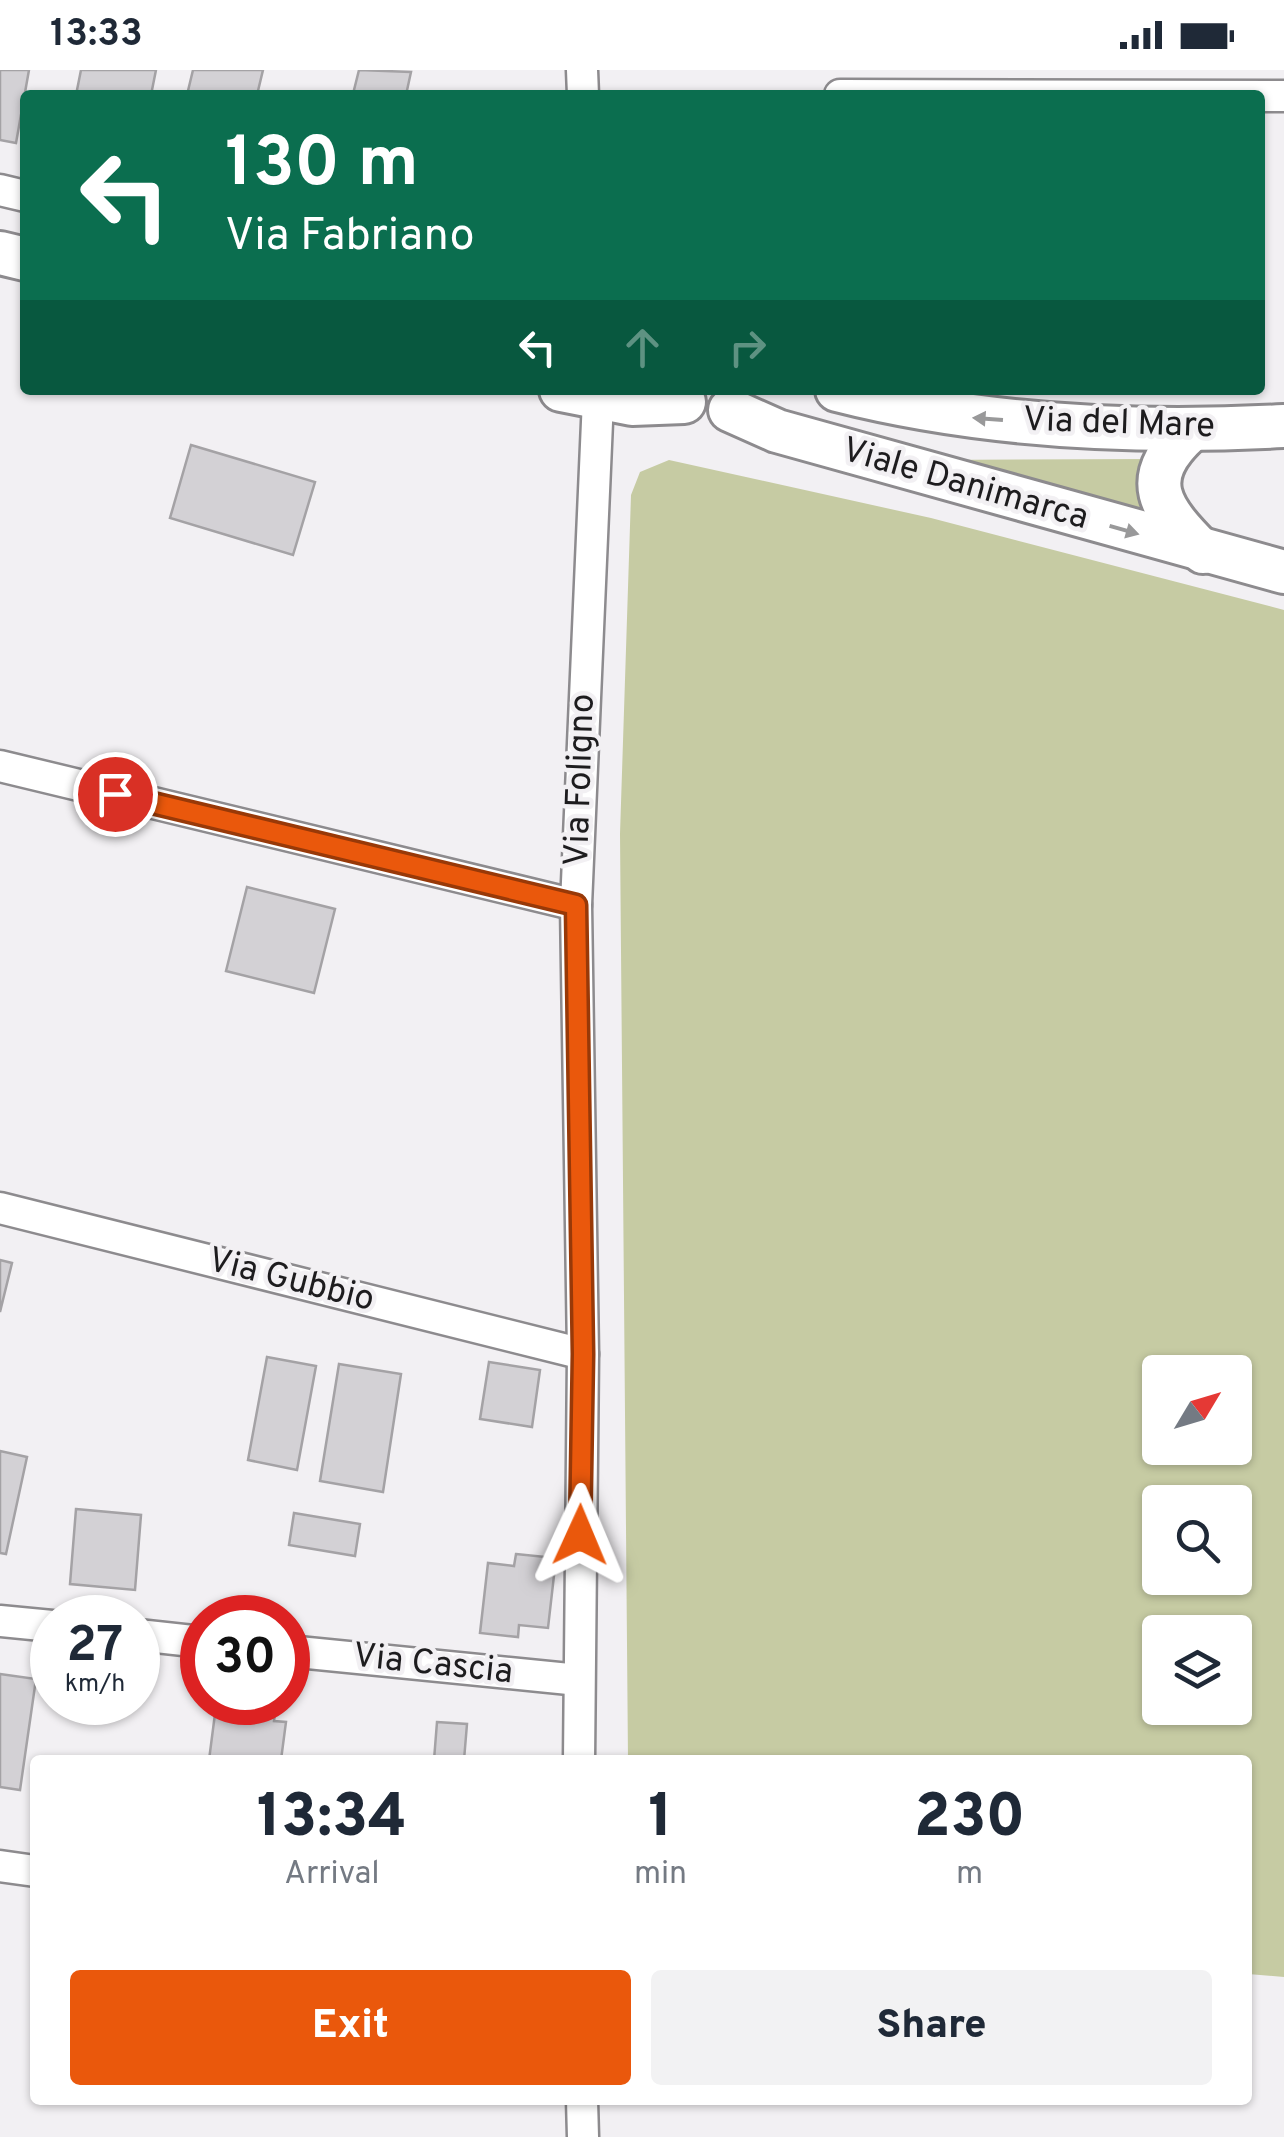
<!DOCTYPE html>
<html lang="en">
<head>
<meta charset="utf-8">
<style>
  :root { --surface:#fff; --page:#f2f2f3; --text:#1f2937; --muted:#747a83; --accent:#ea580c }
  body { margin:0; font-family:Overpass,sans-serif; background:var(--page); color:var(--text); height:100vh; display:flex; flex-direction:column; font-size:38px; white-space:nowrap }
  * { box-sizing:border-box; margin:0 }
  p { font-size:32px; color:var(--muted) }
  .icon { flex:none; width:55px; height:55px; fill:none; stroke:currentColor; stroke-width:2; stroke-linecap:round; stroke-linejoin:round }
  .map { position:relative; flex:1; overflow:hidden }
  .details { position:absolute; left:30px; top:1685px; width:1222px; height:350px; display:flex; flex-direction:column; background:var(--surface); border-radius:10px; box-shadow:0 2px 8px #0004 }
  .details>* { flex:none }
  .banner { position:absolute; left:20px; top:20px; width:1245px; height:305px; border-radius:10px; box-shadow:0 2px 8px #0004; background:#0b6e4f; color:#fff; overflow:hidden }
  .needle { width:65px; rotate:52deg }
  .controls { position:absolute; left:1142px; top:1285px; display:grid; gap:20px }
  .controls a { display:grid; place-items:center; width:110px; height:110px; border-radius:10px; background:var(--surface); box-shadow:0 2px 8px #0004; font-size:50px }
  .speed { position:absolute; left:30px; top:1525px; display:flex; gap:20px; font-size:50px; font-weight:700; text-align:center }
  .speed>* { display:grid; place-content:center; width:130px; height:130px; border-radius:50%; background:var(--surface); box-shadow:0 2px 8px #0004; line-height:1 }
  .speed small { font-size:25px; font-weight:400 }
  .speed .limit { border:15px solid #d22; background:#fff; color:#111 }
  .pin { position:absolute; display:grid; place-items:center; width:85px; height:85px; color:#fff; margin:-42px; border:5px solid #fff; border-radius:50%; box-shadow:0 2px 10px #0007 }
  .me { position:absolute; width:110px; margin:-55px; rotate:1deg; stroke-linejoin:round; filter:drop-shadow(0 0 8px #0008) }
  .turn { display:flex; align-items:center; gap:35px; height:210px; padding:0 40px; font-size:45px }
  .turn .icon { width:130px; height:130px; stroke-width:2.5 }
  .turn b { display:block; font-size:70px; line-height:85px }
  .lanes { display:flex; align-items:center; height:95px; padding:0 40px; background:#0003; justify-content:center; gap:50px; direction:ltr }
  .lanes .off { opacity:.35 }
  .eta { display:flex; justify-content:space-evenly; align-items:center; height:170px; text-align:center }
  .eta b { font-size:60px; font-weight:800; line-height:70px }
  .cta { display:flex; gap:20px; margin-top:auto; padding:20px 40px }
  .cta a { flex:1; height:115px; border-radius:10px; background:var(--accent); color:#fff; font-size:40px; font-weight:800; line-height:115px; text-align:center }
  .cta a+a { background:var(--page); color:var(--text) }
  .status { display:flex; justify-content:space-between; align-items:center; height:70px; padding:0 50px; background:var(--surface); direction:ltr }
  .status svg { height:28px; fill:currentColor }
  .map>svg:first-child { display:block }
</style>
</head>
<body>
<div class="status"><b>13:33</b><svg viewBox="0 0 49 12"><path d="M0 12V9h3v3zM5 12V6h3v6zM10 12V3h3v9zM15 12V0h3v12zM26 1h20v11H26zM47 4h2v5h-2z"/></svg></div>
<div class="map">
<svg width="1284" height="2067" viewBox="0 0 1284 2067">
  <rect width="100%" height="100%" fill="#f2f0f3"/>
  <g fill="#c6cba3" fill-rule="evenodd">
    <polygon points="1150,389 1141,420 1145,446 923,390"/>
    <path d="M 669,390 L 931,448 L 1284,540 L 1284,1907 L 1248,1904 L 1248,1690 L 628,1690 L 620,764 L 631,425 L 640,402 ZM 1160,1302 L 1235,1302 L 1235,1378 L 1160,1378 ZM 1160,1432 L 1235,1432 L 1235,1508 L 1160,1508 ZM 1160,1562 L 1235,1562 L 1235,1638 L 1160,1638 Z"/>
  </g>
  <g fill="#d3d1d5" stroke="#a4a2a5" stroke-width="2.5">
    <polygon points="0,0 29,0 16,73 0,70"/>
    <polygon points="81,0 156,0 151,25 76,25"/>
    <polygon points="193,0 263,0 257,25 187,25"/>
    <polygon points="359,0 411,2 406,25 353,24"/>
    <polygon points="191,375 315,412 293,485 170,448"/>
    <polygon points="247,817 335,839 314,923 226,901"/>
    <polygon points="0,1190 12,1193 0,1242"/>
    <polygon points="267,1287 316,1296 297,1400 248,1390"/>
    <polygon points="489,1292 540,1300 532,1357 480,1349"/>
    <polygon points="339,1294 401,1304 383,1422 320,1411"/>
    <polygon points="0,1381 27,1387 6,1484 0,1483"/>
    <polygon points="76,1439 141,1445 135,1520 70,1514"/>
    <polygon points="294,1443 360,1454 355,1486 289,1475"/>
    <polygon points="516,1484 556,1488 548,1558 519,1555 518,1567 480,1563 488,1493 514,1496"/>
    <polygon points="0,1604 36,1609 20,1720 0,1717"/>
    <polygon points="241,1632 276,1636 274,1651 286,1652 281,1690 209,1690 216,1636 241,1639"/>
    <polygon points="437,1652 467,1654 464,1690 434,1690"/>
  </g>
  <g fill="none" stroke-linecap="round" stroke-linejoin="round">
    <g stroke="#8d8b8e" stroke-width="35">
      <g id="minor">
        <polyline points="582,0 583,25"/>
        <polyline points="840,25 1284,26"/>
        <polyline points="0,120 25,126"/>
        <polyline points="0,696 576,835"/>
        <polyline points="0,1138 583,1284"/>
        <polyline points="0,1551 52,1556"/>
        <polyline points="138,1565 202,1572"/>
        <polyline points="288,1581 579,1610"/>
        <polyline points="579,1690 583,1284 576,835 598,329"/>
        <polyline points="0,1796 35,1801"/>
        <polyline points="582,2030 583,2067"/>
      </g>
    </g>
    <g stroke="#8d8b8e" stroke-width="48">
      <g id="secondary">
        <polyline points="0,183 25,189"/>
        <polyline points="561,320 632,334 684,332"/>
        <path d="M 837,320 C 982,357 1135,364 1284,356"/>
        <polyline points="730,340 777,361 1284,502"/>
        <path d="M 1190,361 C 1137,409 1160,439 1203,482"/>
      </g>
    </g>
    <use href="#minor" stroke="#fff" stroke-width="30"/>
    <use href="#secondary" stroke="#fff" stroke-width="42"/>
  </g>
  <defs><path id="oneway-solid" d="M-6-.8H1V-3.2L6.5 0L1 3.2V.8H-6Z" transform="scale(2.5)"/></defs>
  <g fill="#99999a">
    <use href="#oneway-solid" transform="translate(988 349) rotate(-176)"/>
    <use href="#oneway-solid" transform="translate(1124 460) rotate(16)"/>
  </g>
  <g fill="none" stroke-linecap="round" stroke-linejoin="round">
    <g stroke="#983908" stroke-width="25">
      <polyline id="route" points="115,724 576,835 583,1284 580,1465"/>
    </g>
    <use href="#route" stroke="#ea580c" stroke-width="18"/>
  </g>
  <g text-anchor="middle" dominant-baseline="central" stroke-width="9" stroke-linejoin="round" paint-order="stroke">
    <g font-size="35" fill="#1d1c1e" stroke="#f2f0f3">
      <text transform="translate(1119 354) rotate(2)">Via del Mare</text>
      <text transform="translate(965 415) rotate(16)">Viale Danimarca</text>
      <text transform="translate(581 710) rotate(-88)">Via Foligno</text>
      <text transform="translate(291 1211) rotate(14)">Via Gubbio</text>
      <text transform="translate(433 1595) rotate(6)">Via Cascia</text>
    </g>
  </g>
</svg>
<div class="controls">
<a><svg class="needle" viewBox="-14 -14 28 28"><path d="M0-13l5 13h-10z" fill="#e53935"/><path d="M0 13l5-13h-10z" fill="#747a83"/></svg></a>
<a><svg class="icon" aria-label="search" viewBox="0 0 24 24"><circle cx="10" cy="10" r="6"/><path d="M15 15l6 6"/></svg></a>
<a><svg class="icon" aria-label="layers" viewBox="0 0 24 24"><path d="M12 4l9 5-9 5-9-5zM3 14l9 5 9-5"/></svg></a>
</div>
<div class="speed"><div>27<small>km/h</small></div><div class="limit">30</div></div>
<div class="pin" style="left:115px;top:724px;background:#d93025"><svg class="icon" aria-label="arrive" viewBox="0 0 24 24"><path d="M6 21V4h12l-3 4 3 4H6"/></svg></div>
<svg class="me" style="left:580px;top:1465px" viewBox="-20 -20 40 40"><path d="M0-17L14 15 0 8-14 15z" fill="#ea580c" stroke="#fff" stroke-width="4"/></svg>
<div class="banner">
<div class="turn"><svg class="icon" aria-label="left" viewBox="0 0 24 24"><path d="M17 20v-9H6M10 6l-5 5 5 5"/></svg><div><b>130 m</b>Via Fabriano</div></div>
<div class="lanes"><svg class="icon" aria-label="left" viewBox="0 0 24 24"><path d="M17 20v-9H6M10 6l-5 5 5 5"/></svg><svg class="icon off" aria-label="ahead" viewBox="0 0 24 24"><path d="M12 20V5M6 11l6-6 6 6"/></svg><svg class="icon off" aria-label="right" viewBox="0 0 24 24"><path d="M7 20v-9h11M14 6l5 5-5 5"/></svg></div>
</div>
<section class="details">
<div class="eta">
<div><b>13:34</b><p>Arrival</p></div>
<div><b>1</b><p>min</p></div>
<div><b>230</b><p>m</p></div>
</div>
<div class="cta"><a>Exit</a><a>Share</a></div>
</section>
</div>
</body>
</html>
